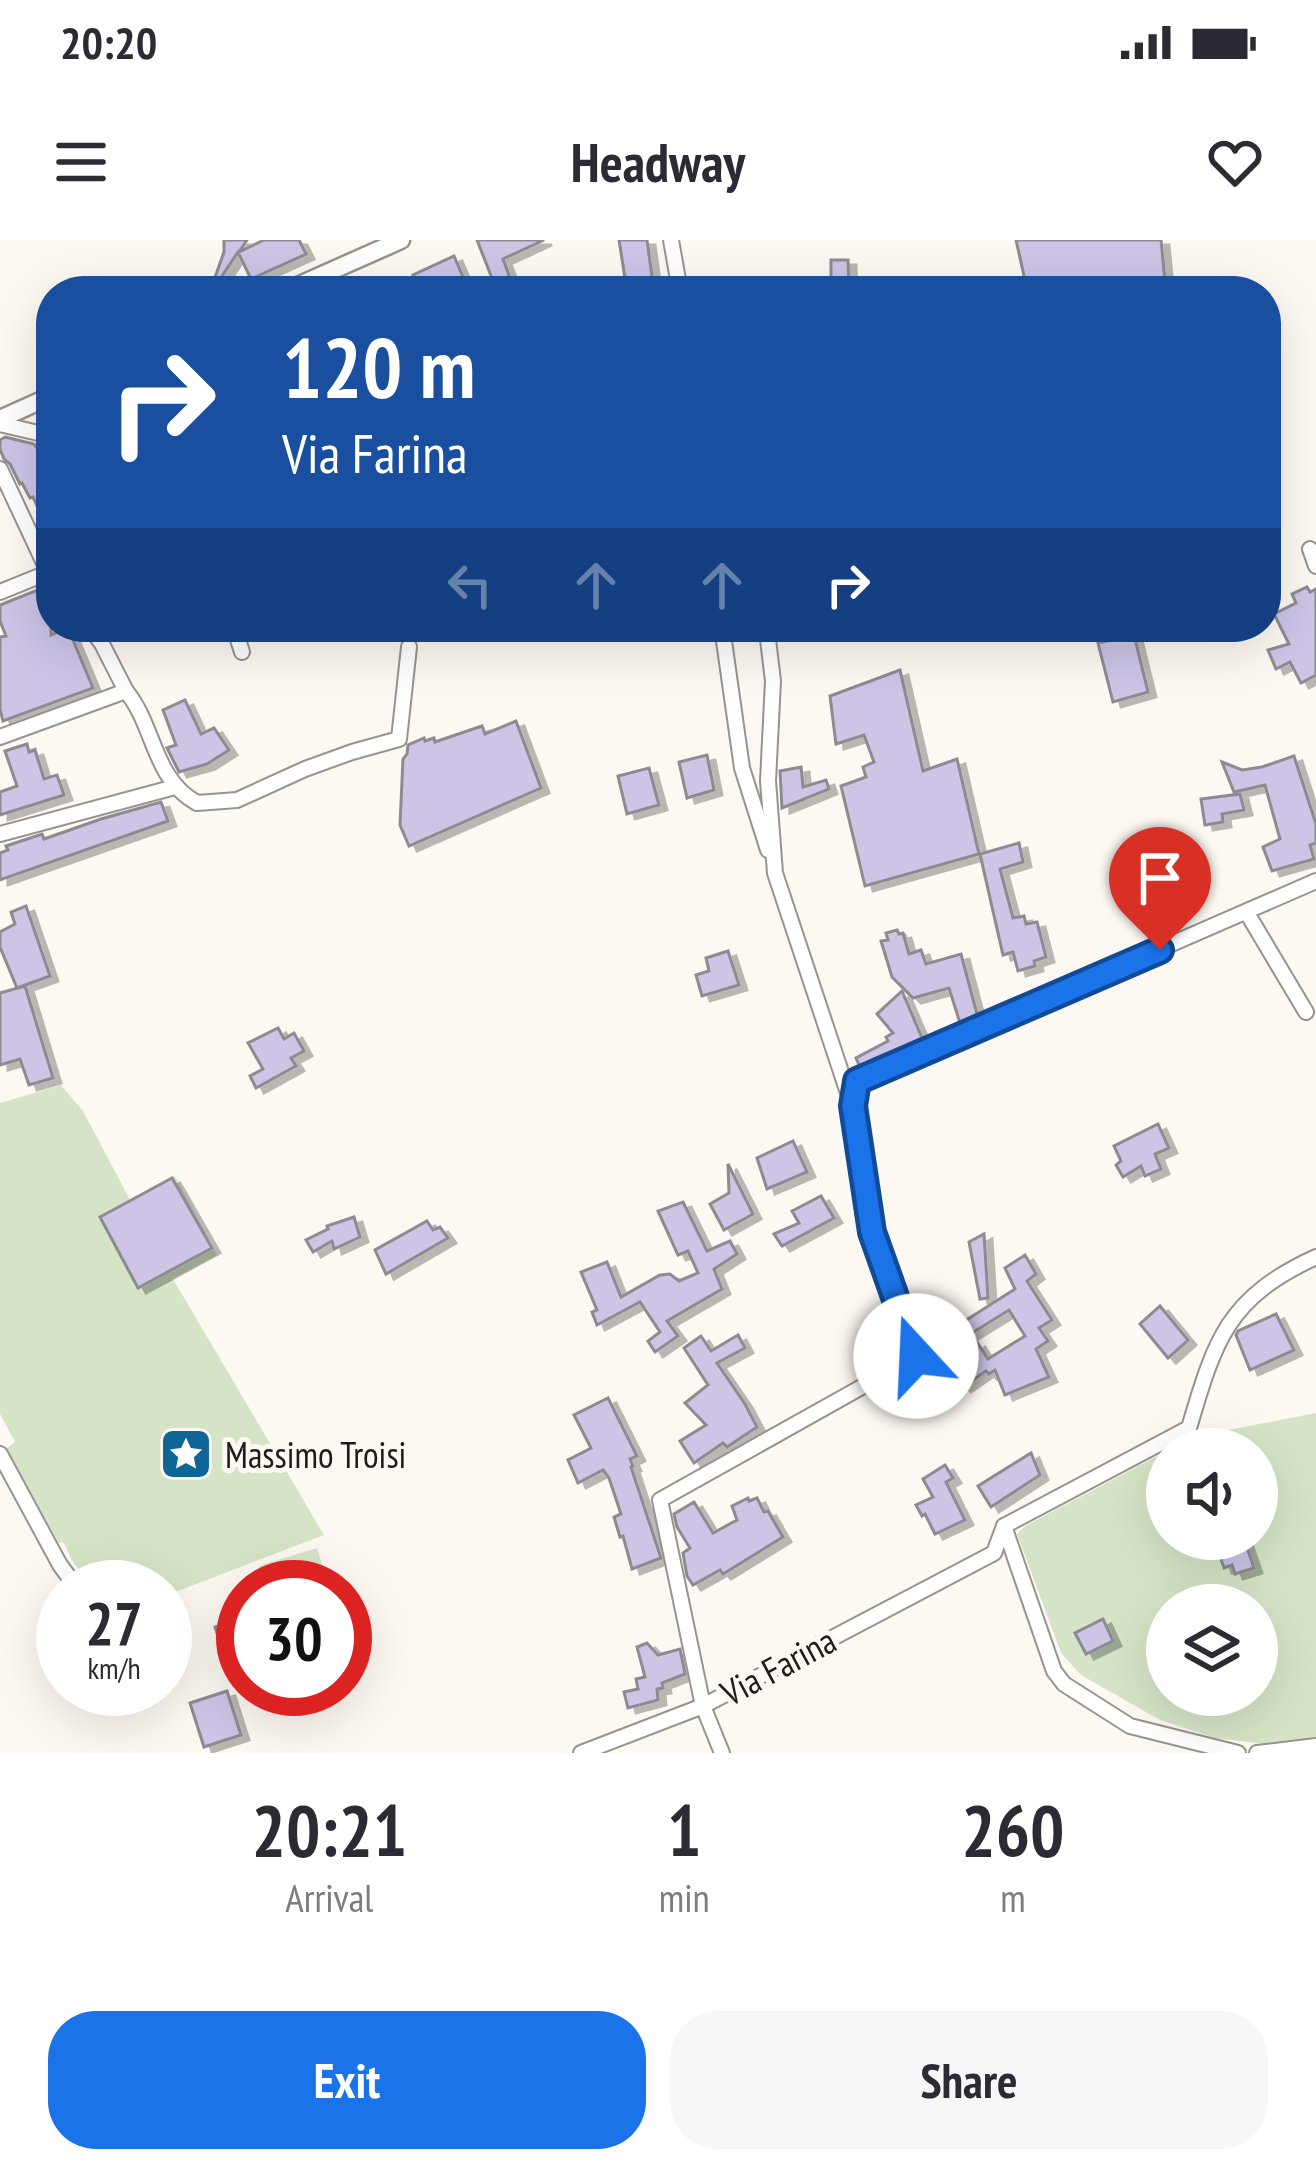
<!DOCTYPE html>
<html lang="en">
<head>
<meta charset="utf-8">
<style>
  :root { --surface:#fff; --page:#f7f7f7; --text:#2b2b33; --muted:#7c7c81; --accent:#1a73e8 }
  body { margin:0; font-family:"PT Sans Narrow",sans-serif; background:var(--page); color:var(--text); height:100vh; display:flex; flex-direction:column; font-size:45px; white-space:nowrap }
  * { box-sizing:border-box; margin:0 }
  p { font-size:39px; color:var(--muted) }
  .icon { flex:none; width:66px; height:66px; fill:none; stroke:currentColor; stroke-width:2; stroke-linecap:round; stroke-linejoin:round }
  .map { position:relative; height:1513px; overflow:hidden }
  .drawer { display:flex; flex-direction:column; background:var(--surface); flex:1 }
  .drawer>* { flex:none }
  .hud { position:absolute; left:36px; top:36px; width:1245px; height:366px; border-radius:48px; box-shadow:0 12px 48px #0002; background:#1a4fa0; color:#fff; overflow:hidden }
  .tools { position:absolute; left:1146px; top:1188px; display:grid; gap:24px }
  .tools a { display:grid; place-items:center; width:132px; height:132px; border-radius:50%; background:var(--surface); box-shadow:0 12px 48px #0002; font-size:60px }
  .speed { position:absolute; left:36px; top:1320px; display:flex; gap:24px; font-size:60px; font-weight:700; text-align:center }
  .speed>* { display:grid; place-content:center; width:156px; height:156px; border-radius:50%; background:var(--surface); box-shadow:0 12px 48px #0002; line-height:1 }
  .speed small { font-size:30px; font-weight:400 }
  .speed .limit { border:18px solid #d22; background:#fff; color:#111 }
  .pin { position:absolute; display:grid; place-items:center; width:102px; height:102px; color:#fff; margin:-123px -51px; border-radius:50% 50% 50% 0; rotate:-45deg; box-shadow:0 0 12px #0007 }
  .pin .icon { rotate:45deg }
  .me { position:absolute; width:132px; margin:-66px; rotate:340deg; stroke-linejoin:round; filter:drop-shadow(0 0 9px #0008) }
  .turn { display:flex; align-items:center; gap:42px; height:252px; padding:0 48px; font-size:54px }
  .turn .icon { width:156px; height:156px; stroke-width:2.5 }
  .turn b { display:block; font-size:84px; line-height:102px }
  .lanes { display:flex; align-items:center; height:114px; padding:0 48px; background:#0003; justify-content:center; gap:60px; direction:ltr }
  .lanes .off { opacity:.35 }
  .eta { display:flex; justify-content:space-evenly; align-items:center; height:204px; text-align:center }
  .eta b { font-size:72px; font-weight:800; line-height:84px }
  .button { display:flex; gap:24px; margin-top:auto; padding:24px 48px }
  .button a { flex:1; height:138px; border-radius:48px; background:var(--accent); color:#fff; font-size:48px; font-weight:800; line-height:138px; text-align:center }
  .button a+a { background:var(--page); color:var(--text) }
  .status { display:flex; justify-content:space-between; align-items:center; height:84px; padding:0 60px; background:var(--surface); direction:ltr }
  .status svg { height:33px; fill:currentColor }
  header { display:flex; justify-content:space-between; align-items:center; height:156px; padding:0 48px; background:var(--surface); font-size:54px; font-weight:800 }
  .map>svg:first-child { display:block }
</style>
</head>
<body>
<div class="status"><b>20:20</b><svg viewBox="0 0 49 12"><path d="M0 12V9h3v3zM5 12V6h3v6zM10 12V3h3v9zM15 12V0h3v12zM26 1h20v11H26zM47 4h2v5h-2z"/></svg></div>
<header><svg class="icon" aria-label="menu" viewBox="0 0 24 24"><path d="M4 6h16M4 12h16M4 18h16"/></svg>Headway<svg class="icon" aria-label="heart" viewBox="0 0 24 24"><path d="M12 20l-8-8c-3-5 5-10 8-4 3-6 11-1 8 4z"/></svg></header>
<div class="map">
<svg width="1316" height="1513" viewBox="0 0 1316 1513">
  <defs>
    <filter id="shadow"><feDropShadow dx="8" dy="5" stdDeviation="0" flood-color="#0004"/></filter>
  </defs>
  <rect width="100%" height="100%" fill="#fef8f3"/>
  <g fill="#d5e4c6" fill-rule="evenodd">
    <path d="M 61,845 L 83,871 L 130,960 L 175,936 L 217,1015 L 173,1039 L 324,1295 L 165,1356 L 165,1347 L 159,1347 L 155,1341 C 130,1352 99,1350 79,1329 C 72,1323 68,1310 63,1302 L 59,1303 L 6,1209 L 15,1202 L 0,1174 L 0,863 Z"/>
    <path d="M 1316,1173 L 1316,1498 L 1266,1504 L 1215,1498 L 1160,1480 L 1081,1435 L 1061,1413 L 1017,1294 L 1027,1285 L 1167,1211 L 1167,1299 L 1257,1299 L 1257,1209 L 1171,1209 L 1203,1195 ZM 1167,1365 L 1257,1365 L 1257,1455 L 1167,1455 Z"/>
    <polygon points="317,1308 329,1347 265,1347 259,1326"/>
  </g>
  <g fill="#cdc4e6" stroke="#8d8b91" stroke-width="3" filter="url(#shadow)">
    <polygon points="224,0 247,0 239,12 264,0 299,0 306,14 251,39 238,12 218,42 214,40 224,12"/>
    <polygon points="477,0 544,0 503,19 509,35 499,51 497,51"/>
    <polygon points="619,0 647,0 654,51 627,51"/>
    <polygon points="1016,0 1161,0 1166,51 1085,51 1083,43 1037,51 1034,39 1025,40"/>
    <polygon points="454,16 469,51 420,51 413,35"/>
    <polygon points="831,20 848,20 849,51 790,51 790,40 831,39"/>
    <polygon points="5,197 34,204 49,224 51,297 33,257 30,258 22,243 20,244 10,224 4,219 0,209 0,200"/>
    <polygon points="45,347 51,349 51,395 68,388 93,448 3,481 0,470 0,397 6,396 0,381 0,365"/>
    <polygon points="1307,347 1310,352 1316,349 1316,435 1301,443 1290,422 1276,429 1268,410 1289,404 1274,374 1296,363 1292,354"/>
    <polygon points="1134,395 1148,452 1113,462 1098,403"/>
    <polygon points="900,430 923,531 957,519 979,614 865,646 841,546 866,537 863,527 874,522 864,495 836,504 830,456"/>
    <polygon points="185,460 201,494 214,488 229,510 207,524 179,532 167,508 176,505 163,470"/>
    <polygon points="516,481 541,548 409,606 400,585 403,519 407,514 408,505 424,498 425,501 434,498 435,502 482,486 485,494"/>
    <polygon points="27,504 29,512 35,510 44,539 57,535 64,555 0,575 0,552 17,546 5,511"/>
    <polygon points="707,515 714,550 687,558 679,522"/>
    <polygon points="1294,516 1316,584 1316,603 1310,605 1314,619 1272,631 1263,607 1280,599 1265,545 1234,552 1222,522 1242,530 1262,527"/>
    <polygon points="801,527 803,547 826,540 829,549 782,568 780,531"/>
    <polygon points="649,528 659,565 627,574 618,536"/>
    <polygon points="1240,554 1244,570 1222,574 1223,582 1205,585 1201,559"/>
    <polygon points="161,562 168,581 0,640 0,613 8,610 6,606 42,594 44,599 101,579"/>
    <polygon points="1019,603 1023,622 1000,629 1013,678 1024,676 1026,684 1037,682 1046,717 1034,721 1035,726 1018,731 1013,712 1003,715 980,614"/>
    <polygon points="26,666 50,736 17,748 0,707 0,692 15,684 11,672"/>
    <polygon points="897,690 899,694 903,693 909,714 921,710 926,724 961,714 977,774 960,783 949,748 913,758 892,737 881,701 888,700 886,693"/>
    <polygon points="728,711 739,745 702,756 696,735 709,731 706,718"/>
    <polygon points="25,746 53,838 29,845 20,819 0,825 0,753"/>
    <polygon points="902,751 922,798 860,827 856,818 888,801 886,797 893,793 877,774"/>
    <polygon points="278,788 284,799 294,793 304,811 291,818 296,826 256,848 250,836 263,829 248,803"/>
    <polygon points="1158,884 1169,908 1155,914 1161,929 1145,936 1141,926 1123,937 1116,925 1121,921 1114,906"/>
    <polygon points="793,901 807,932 767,949 757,918"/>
    <polygon points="728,924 753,974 724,990 710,964 729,953"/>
    <polygon points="172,938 212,1008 138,1048 100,977"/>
    <polygon points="821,956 834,978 782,1006 774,994 799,983 792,971"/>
    <polygon points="683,962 707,1011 730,1001 737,1014 714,1029 722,1049 667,1081 678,1096 655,1112 648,1101 660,1092 640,1062 597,1085 592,1072 597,1070 581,1032 607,1022 621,1057 660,1035 670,1034 679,1041 698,1033 688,1011 678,1015 658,971"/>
    <polygon points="354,977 360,997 334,1009 332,1001 313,1012 306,1000 328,989 327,986"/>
    <polygon points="427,981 433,990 440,987 448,998 386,1034 375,1010"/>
    <polygon points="984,994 988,1058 980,1059 969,1002"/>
    <polygon points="1025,1015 1036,1034 1027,1041 1052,1080 1039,1088 1048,1101 1036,1109 1049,1137 1005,1155 995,1130 989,1134 986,1131 963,1147 948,1129 977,1102 988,1119 1025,1096 1009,1070 964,1098 957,1086 1015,1049 1005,1028"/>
    <polygon points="1160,1066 1188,1100 1168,1118 1140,1084"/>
    <polygon points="1276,1074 1294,1110 1250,1130 1236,1095 1238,1091"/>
    <polygon points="738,1095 745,1108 717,1123 745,1164 757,1187 727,1207 723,1203 694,1223 680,1201 706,1185 685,1163 708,1145 684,1108 701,1096 711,1111"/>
    <polygon points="608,1158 637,1216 630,1219 633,1226 631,1227 661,1318 632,1329 623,1296 620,1297 614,1277 621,1274 609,1238 603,1230 578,1243 568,1220 591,1208 574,1175"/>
    <polygon points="1031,1213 1040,1235 991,1267 978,1246"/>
    <polygon points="945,1225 953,1238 946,1242 965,1280 935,1294 925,1274 922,1276 916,1265 933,1257 923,1239"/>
    <polygon points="748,1258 749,1261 757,1258 764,1272 768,1271 783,1297 723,1334 720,1330 693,1345 687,1336 683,1313 690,1308 677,1287 674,1274 694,1262 713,1293 737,1280 732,1266"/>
    <polygon points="1214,1299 1244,1299 1254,1328 1235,1334 1232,1325 1224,1328"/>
    <polygon points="1103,1379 1113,1401 1086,1414 1075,1393"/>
    <polygon points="237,1380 243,1395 243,1426 229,1431 215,1387"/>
    <polygon points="647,1403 658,1415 680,1409 685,1434 662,1443 663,1448 657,1449 658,1460 628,1468 624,1452 638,1449 636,1439 645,1437 637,1407"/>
    <polygon points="227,1451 241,1495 204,1507 190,1463"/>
  </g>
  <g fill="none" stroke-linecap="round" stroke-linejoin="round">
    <g stroke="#98938f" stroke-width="18">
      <g id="minor">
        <polyline points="671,0 680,51"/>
        <polyline points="0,184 51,196"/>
        <polyline points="0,229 51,338"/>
        <polyline points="1310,309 1316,326"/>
        <polyline points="0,352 47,333"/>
        <polyline points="234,387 242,412"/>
        <polyline points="722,387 742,528 768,610"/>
        <polyline points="767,391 773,441 768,541 775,633 851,862"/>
        <path d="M 126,451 C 155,486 153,539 197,563 L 237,560 L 305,529 L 352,512 L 399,499 L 409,407"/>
        <polyline points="0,497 126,451 102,404 90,387"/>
        <polyline points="0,594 175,547"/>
        <path d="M 1316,641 L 857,841 L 853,866 L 872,992 L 917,1116 L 660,1260 L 703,1466 L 994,1313 L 1004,1286 L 1189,1188 C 1215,1100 1227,1058 1316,1017"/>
        <polyline points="1247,673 1306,772"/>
        <polyline points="0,1214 60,1325 69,1337 86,1347"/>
        <polyline points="1004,1286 1054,1431 1064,1444 1130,1486 1238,1513"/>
        <polyline points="581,1513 703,1466 722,1513"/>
        <polyline points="1257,1513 1316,1506"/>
      </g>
    </g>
    <g stroke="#98938f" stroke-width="21">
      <g id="tertiary">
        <polyline points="286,51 401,0"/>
        <polyline points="0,179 51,156"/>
      </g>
    </g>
    <use href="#minor" stroke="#fff" stroke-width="14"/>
    <use href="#tertiary" stroke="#fff" stroke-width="16"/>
  </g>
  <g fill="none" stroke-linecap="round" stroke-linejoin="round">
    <g stroke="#114b97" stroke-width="30">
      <polyline id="route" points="916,1116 872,992 853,866 857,841 1160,710"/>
    </g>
    <use href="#route" stroke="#1a73e8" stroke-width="21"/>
  </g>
  <defs>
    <g id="sight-square" transform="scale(2.7)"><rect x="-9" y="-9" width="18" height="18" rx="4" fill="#0e6696" stroke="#fef8f3"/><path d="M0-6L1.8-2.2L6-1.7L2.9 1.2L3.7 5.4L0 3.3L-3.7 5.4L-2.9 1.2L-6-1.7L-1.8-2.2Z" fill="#fff"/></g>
  </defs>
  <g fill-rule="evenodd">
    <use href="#sight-square" x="186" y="1214"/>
  </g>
  <g text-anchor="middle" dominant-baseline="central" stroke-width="10" stroke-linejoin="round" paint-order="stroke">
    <g font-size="36" fill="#1e1c1a" stroke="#fef8f3" text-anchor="start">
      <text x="225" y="1214">Massimo Troisi</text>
    </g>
    <g font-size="36" fill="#1e1c1a" stroke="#fef8f3">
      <text transform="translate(778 1426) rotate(-28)">Via Farina</text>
    </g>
  </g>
</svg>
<div class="tools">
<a><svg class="icon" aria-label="sound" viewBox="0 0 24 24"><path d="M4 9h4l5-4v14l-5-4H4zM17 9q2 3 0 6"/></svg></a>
<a><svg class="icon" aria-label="layers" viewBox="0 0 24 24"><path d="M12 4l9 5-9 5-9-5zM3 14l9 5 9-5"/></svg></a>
</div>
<div class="speed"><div>27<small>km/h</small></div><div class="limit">30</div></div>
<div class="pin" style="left:1160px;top:710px;background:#d93025"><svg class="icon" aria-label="arrive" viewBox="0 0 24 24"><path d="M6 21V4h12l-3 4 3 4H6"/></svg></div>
<svg class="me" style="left:916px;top:1116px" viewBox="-20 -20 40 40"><circle r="19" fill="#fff"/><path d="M0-13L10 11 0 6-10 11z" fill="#1a73e8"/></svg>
<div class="hud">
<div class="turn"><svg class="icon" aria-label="right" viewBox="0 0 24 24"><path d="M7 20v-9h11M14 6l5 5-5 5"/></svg><div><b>120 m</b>Via Farina</div></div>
<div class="lanes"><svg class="icon off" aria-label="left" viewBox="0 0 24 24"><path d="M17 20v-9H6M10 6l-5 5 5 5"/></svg><svg class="icon off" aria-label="ahead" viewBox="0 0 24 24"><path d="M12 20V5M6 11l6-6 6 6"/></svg><svg class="icon off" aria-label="ahead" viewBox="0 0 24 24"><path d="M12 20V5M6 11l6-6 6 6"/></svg><svg class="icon" aria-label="right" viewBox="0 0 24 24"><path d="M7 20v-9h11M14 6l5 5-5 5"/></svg></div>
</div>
</div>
<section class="drawer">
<div class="eta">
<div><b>20:21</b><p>Arrival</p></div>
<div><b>1</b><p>min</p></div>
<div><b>260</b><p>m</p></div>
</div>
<div class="button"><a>Exit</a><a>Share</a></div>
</section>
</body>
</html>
